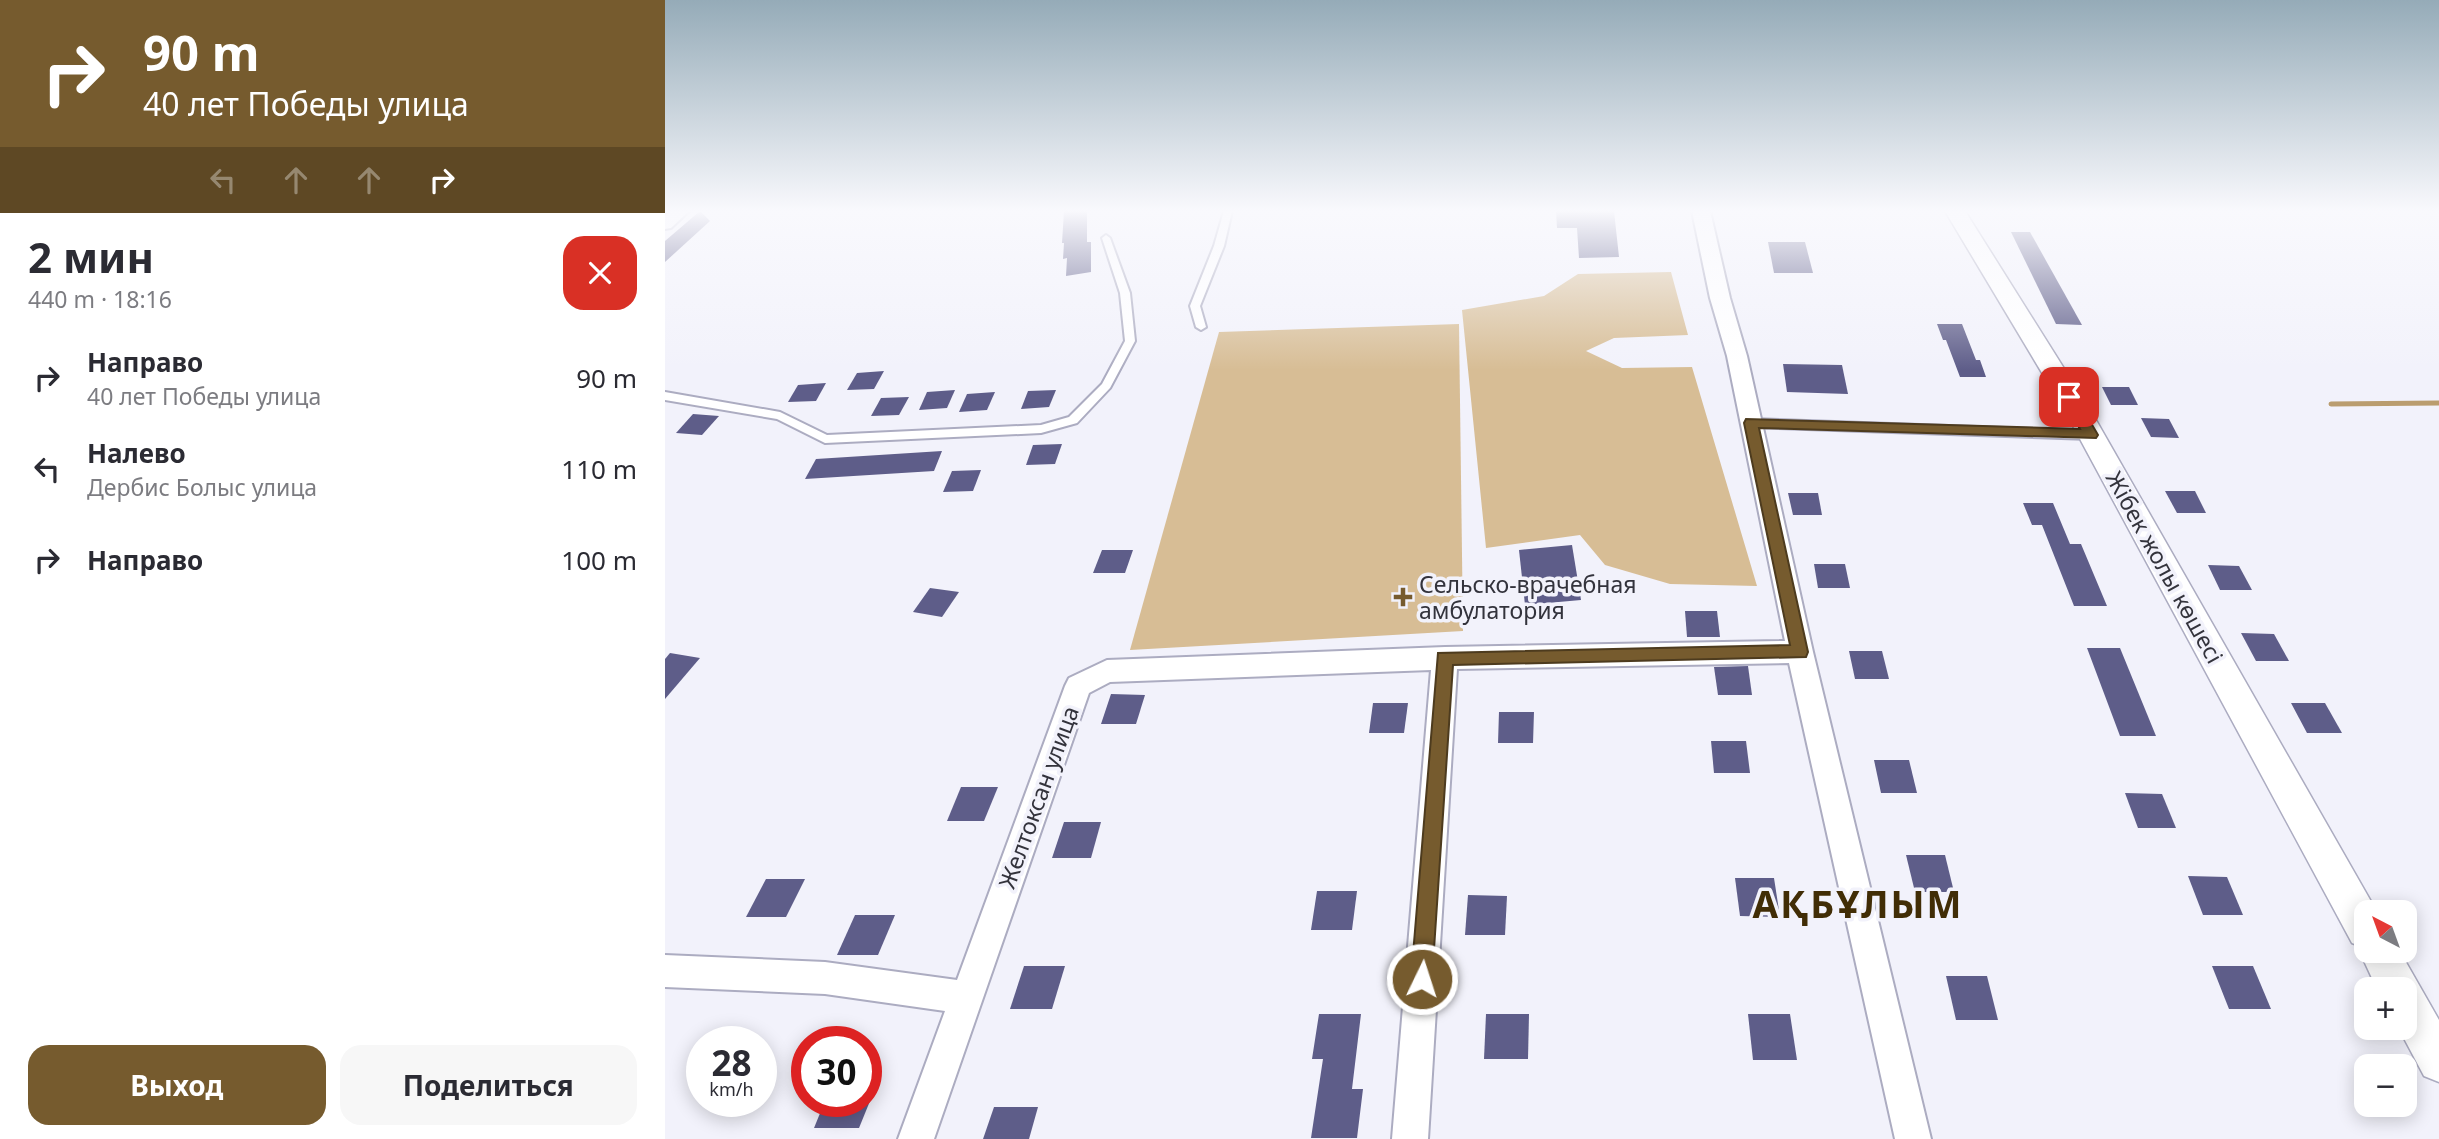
<!DOCTYPE html>
<html lang="ru">
<head>
<meta charset="utf-8">
<style>
  :root { --surface:#fff; --page:#f7f7f7; --text:#2b2b33; --muted:#7c7c81; --accent:#765b2e }
  body { margin:0; font-family:"Noto Sans",sans-serif; background:var(--page); color:var(--text); height:100vh; display:flex; flex-direction:column; font-size:26px; white-space:nowrap }
  * { box-sizing:border-box; margin:0 }
  p { font-size:23px; color:var(--muted) }
  .icon { flex:none; width:38px; height:38px; fill:none; stroke:currentColor; stroke-width:2; stroke-linecap:round; stroke-linejoin:round }
  .map { position:relative; flex:1; overflow:hidden }
  .side { display:flex; flex-direction:column; background:var(--surface); width:665px }
  .side>* { flex:none }
  .guide { background:#765b2e; color:#fff; overflow:hidden }
  .needle { width:46px; rotate:319deg }
  .buttons { position:absolute; left:1689px; top:900px; display:grid; gap:14px }
  .buttons a { display:grid; place-items:center; width:63px; height:63px; border-radius:14px; background:var(--surface); box-shadow:0 4px 18px #0003; font-size:35px }
  .speed { position:absolute; left:21px; top:1026px; display:flex; gap:14px; font-size:35px; font-weight:700; text-align:center }
  .speed>* { display:grid; place-content:center; width:91px; height:91px; border-radius:50%; background:var(--surface); box-shadow:0 4px 18px #0003; line-height:1 }
  .speed small { font-size:18px; font-weight:400 }
  .speed .limit { border:10px solid #d22; background:#fff; color:#111 }
  .pin { position:absolute; display:grid; place-items:center; width:60px; height:60px; color:#fff; margin:-30px; border-radius:14px; box-shadow:0 4px 10px #0006 }
  .me { position:absolute; width:77px; margin:-38px; rotate:4deg; stroke-linejoin:round; filter:drop-shadow(0 0 5px #0008) }
  .turn { display:flex; align-items:center; gap:24px; height:147px; padding:0 28px; font-size:32px }
  .turn .icon { width:91px; height:91px; stroke-width:2.5 }
  .turn b { display:block; font-size:49px; line-height:60px }
  .lanes { display:flex; align-items:center; height:66px; padding:0 28px; background:#0003; justify-content:center; gap:35px; direction:ltr }
  .lanes .off { opacity:.35 }
  .round { display:grid; place-items:center; flex:none; width:74px; height:74px; border-radius:21px; background:var(--page) }
  .summary { display:flex; align-items:center; justify-content:space-between; height:119px; padding:0 28px }
  h1 { font-size:42px; font-weight:700; line-height:52px }
  .cta { display:flex; gap:14px; margin-top:auto; padding:14px 28px }
  .cta a { flex:1; height:80px; border-radius:21px; background:var(--accent); color:#fff; font-size:28px; font-weight:700; line-height:80px; text-align:center }
  .cta a+a { background:var(--page); color:var(--text) }
  ul { padding:0; list-style:none }
  li { display:flex; align-items:center; gap:21px; height:91px; padding:0 28px }
  li div { flex:1 }
  li b { display:block; font-size:26px }
  li em { font-style:normal }
  main { display:flex; flex:1; min-height:0 }
  .map>svg:first-child { display:block }
</style>
</head>
<body>
<main>
<section class="side">
<div class="guide">
<div class="turn"><svg class="icon" aria-label="right" viewBox="0 0 24 24"><path d="M7 20v-9h11M14 6l5 5-5 5"/></svg><div><b>90 m</b>40 лет Победы улица</div></div>
<div class="lanes"><svg class="icon off" aria-label="left" viewBox="0 0 24 24"><path d="M17 20v-9H6M10 6l-5 5 5 5"/></svg><svg class="icon off" aria-label="ahead" viewBox="0 0 24 24"><path d="M12 20V5M6 11l6-6 6 6"/></svg><svg class="icon off" aria-label="ahead" viewBox="0 0 24 24"><path d="M12 20V5M6 11l6-6 6 6"/></svg><svg class="icon" aria-label="right" viewBox="0 0 24 24"><path d="M7 20v-9h11M14 6l5 5-5 5"/></svg></div>
</div>
<div class="summary"><div><h1>2 мин</h1><p>440 m · 18:16</p></div><a class="round" style="background:#d93025;color:#fff"><svg class="icon" aria-label="close" viewBox="0 0 24 24"><path d="M6 6l12 12M18 6L6 18"/></svg></a></div>
<ul>
<li><svg class="icon" aria-label="right" viewBox="0 0 24 24"><path d="M7 20v-9h11M14 6l5 5-5 5"/></svg><div><b>Направо</b><p>40 лет Победы улица</p></div><em>90 m</em></li>
<li><svg class="icon" aria-label="left" viewBox="0 0 24 24"><path d="M17 20v-9H6M10 6l-5 5 5 5"/></svg><div><b>Налево</b><p>Дербис Болыс улица</p></div><em>110 m</em></li>
<li><svg class="icon" aria-label="right" viewBox="0 0 24 24"><path d="M7 20v-9h11M14 6l5 5-5 5"/></svg><div><b>Направо</b></div><em>100 m</em></li>
</ul>
<div class="cta"><a>Выход</a><a>Поделиться</a></div>
</section>
<div class="map">
<svg width="1774" height="1139" viewBox="0 0 1774 1139">
  <rect width="100%" height="100%" fill="#f2f2fb"/>
  <g fill="#d7bd95">
    <polygon points="1006,272 1023,335 949,338 921,351 957,368 1027,367 1092,586 1005,584 940,565 915,535 821,548 797,310 879,296 913,274"/>
    <polygon points="794,324 798,631 465,650 554,332"/>
  </g>
  <g fill="none" stroke-linecap="round" stroke-linejoin="round">
    <polyline stroke="#ba9d6f" stroke-width="5" points="1666,404 1774,403"/>
  </g>
  <g fill="#5e5d89">
    <polygon points="35,211 45,221 0,262 0,241"/>
    <polygon points="399,211 422,211 422,242 426,242 426,272 401,276 402,258 398,259 399,243 397,243"/>
    <polygon points="891,211 949,211 954,257 914,258 912,228 892,228"/>
    <polygon points="1346,232 1365,232 1417,325 1391,324"/>
    <polygon points="1103,242 1140,242 1148,273 1109,273"/>
    <polygon points="1272,324 1297,324 1311,360 1315,360 1321,377 1295,377 1281,340 1278,340"/>
    <polygon points="1118,364 1177,365 1183,394 1122,392"/>
    <polygon points="219,371 209,389 182,390 192,373"/>
    <polygon points="161,383 151,401 123,402 133,385"/>
    <polygon points="1437,387 1464,387 1473,405 1446,405"/>
    <polygon points="290,390 282,408 254,410 262,392"/>
    <polygon points="391,390 384,407 356,409 363,391"/>
    <polygon points="330,392 322,410 294,412 302,394"/>
    <polygon points="244,397 234,415 206,416 216,398"/>
    <polygon points="28,414 54,416 37,435 11,433"/>
    <polygon points="1476,418 1504,419 1514,438 1486,437"/>
    <polygon points="397,444 390,464 361,465 368,445"/>
    <polygon points="277,451 269,471 140,479 151,459"/>
    <polygon points="316,470 308,491 278,492 287,471"/>
    <polygon points="1500,491 1530,491 1541,513 1512,513"/>
    <polygon points="1123,493 1153,493 1157,515 1128,515"/>
    <polygon points="1358,503 1388,503 1405,544 1416,544 1442,606 1409,606 1377,525 1367,525"/>
    <polygon points="907,545 916,600 860,605 854,550"/>
    <polygon points="437,550 468,550 460,573 428,573"/>
    <polygon points="1149,564 1180,564 1185,588 1153,588"/>
    <polygon points="1543,565 1574,566 1587,590 1555,590"/>
    <polygon points="265,588 294,592 277,617 248,612"/>
    <polygon points="1020,611 1052,611 1055,637 1022,637"/>
    <polygon points="1576,633 1609,634 1624,661 1591,661"/>
    <polygon points="1422,648 1455,648 1491,736 1455,736"/>
    <polygon points="1184,651 1217,651 1224,679 1190,679"/>
    <polygon points="5,653 35,658 0,699 0,659"/>
    <polygon points="1083,666 1087,695 1053,695 1049,667"/>
    <polygon points="446,694 480,695 471,724 436,724"/>
    <polygon points="708,703 743,703 739,733 704,733"/>
    <polygon points="1626,703 1660,703 1677,733 1642,733"/>
    <polygon points="834,712 869,712 868,743 833,743"/>
    <polygon points="1046,741 1081,741 1085,773 1049,773"/>
    <polygon points="1209,760 1244,760 1252,793 1216,793"/>
    <polygon points="296,787 333,787 319,821 282,821"/>
    <polygon points="1460,793 1497,794 1511,828 1473,828"/>
    <polygon points="399,822 436,822 426,858 387,858"/>
    <polygon points="1241,855 1280,855 1289,892 1250,892"/>
    <polygon points="1523,876 1562,877 1578,915 1538,915"/>
    <polygon points="1070,878 1109,878 1115,917 1075,916"/>
    <polygon points="101,879 140,879 121,917 81,917"/>
    <polygon points="652,891 692,891 687,930 646,930"/>
    <polygon points="803,895 842,896 840,935 800,935"/>
    <polygon points="190,915 230,915 213,955 172,955"/>
    <polygon points="359,966 400,966 387,1009 345,1009"/>
    <polygon points="1547,966 1588,966 1606,1009 1564,1009"/>
    <polygon points="1281,976 1322,976 1333,1020 1291,1020"/>
    <polygon points="654,1014 696,1014 687,1089 698,1089 692,1138 646,1138 658,1059 647,1059"/>
    <polygon points="821,1014 864,1014 863,1059 819,1059"/>
    <polygon points="1083,1014 1125,1014 1132,1060 1088,1060"/>
    <polygon points="160,1101 205,1101 194,1128 149,1128"/>
    <polygon points="329,1107 373,1107 364,1139 318,1139"/>
  </g>
  <g fill="none" stroke-linecap="round" stroke-linejoin="round">
    <g stroke="#acacc1" stroke-width="4">
      <g id="service">
        <polygon points="559,211 567,211 559,246 535,306 541,327 536,330 531,327 525,306 549,246"/>
        <polygon points="441,235 445,238 465,293 470,341 445,388 412,423 376,433 160,443 112,419 0,400 0,392 115,412 162,435 376,425 404,417 437,384 460,341 455,293 437,238"/>
        <polygon points="1086,419 1425,431 1430,435 1425,439 1086,427 1081,423"/>
      </g>
    </g>
    <g stroke="#acacc1" stroke-width="4">
      <g id="minor">
        <polygon points="5,211 24,211 6,228 0,229 0,215"/>
        <polygon points="1027,211 1045,211 1065,298 1082,356 1148,652 1266,1139 1230,1139 1124,663 792,669 763,1139 727,1139 766,670 445,682 424,693 269,1139 233,1139 280,1011 160,994 0,987 0,955 160,962 292,980 400,686 404,678 442,660 780,647 1120,641 1062,356 1045,298"/>
      </g>
    </g>
    <g stroke="#acacc1" stroke-width="3">
      <polygon id="tertiary" points="1280,211 1300,211 1427,413 1712,912 1701,912 1701,950 1734,950 1774,1020 1774,1082 1759,1076 1733,1027 1740,1027 1740,989 1712,989 1694,950 1695,946 1687,943 1401,413"/>
    </g>
    <use href="#service" fill="#fff" fill-rule="evenodd"/>
    <use href="#minor" fill="#fff" fill-rule="evenodd"/>
    <use href="#tertiary" fill="#fff" fill-rule="evenodd"/>
  </g>
  <linearGradient id="sky" x2="0" y2="1"><stop stop-color="#95abb8"/><stop offset="0.57" stop-color="#f9f9fd"/><stop offset="1" stop-color="#f9f9fd" stop-opacity="0"/></linearGradient>
  <rect width="1774" height="370" fill="url(#sky)"/>
  <polygon fill="#765b2e" stroke="#4d3b1e" stroke-width="2" points="1404,392 1409,394 1433,435 1431,438 1094,428 1143,652 1141,657 788,665 767,979 764,986 757,989 749,986 746,979 773,653 1125,645 1079,423 1081,419 1415,429 1397,397"/>
  <path fill="#765b2e" stroke="#f2f2fb" stroke-width="2.5" d="M734.5 586.5h7v7h7v7h-7v7h-7v-7h-7v-7h7z"/>
  <g text-anchor="middle" dominant-baseline="central" stroke-width="7" stroke-linejoin="round" paint-order="stroke">
    <g font-size="23" fill="#33333c" stroke="#f2f2fb">
      <text transform="translate(1500 567) rotate(61)">Жібек жолы көшесі</text>
      <text transform="translate(373 797) rotate(-70)">Желтоксан улица</text>
    </g>
    <g font-size="23" fill="#33333c" stroke="#f2f2fb" text-anchor="start">
      <text x="754" y="584">Сельско-врачебная<tspan x="754" dy="26">амбулатория</tspan></text>
    </g>
    <g font-size="37" font-weight="bold" letter-spacing="2" fill="#412d06" stroke="#f2f2fb">
      <text x="1193" y="903">АҚБҰЛЫМ</text>
    </g>
  </g>
</svg>
<div class="buttons">
<a><svg class="needle" viewBox="-14 -14 28 28"><path d="M0-13l5 13h-10z" fill="#e53935"/><path d="M0 13l5-13h-10z" fill="#7c7c81"/></svg></a>
<a>+</a>
<a>−</a>
</div>
<div class="speed"><div>28<small>km/h</small></div><div class="limit">30</div></div>
<div class="pin" style="left:1404px;top:397px;background:#d93025"><svg class="icon" aria-label="arrive" viewBox="0 0 24 24"><path d="M6 21V4h12l-3 4 3 4H6"/></svg></div>
<svg class="me" style="left:757px;top:979px" viewBox="-20 -20 40 40"><circle r="17" fill="#765b2e" stroke="#fff" stroke-width="3"/><path d="M0-11L8 9 0 5-8 9z" fill="#fff"/></svg>
</div>
</main>
</body>
</html>
